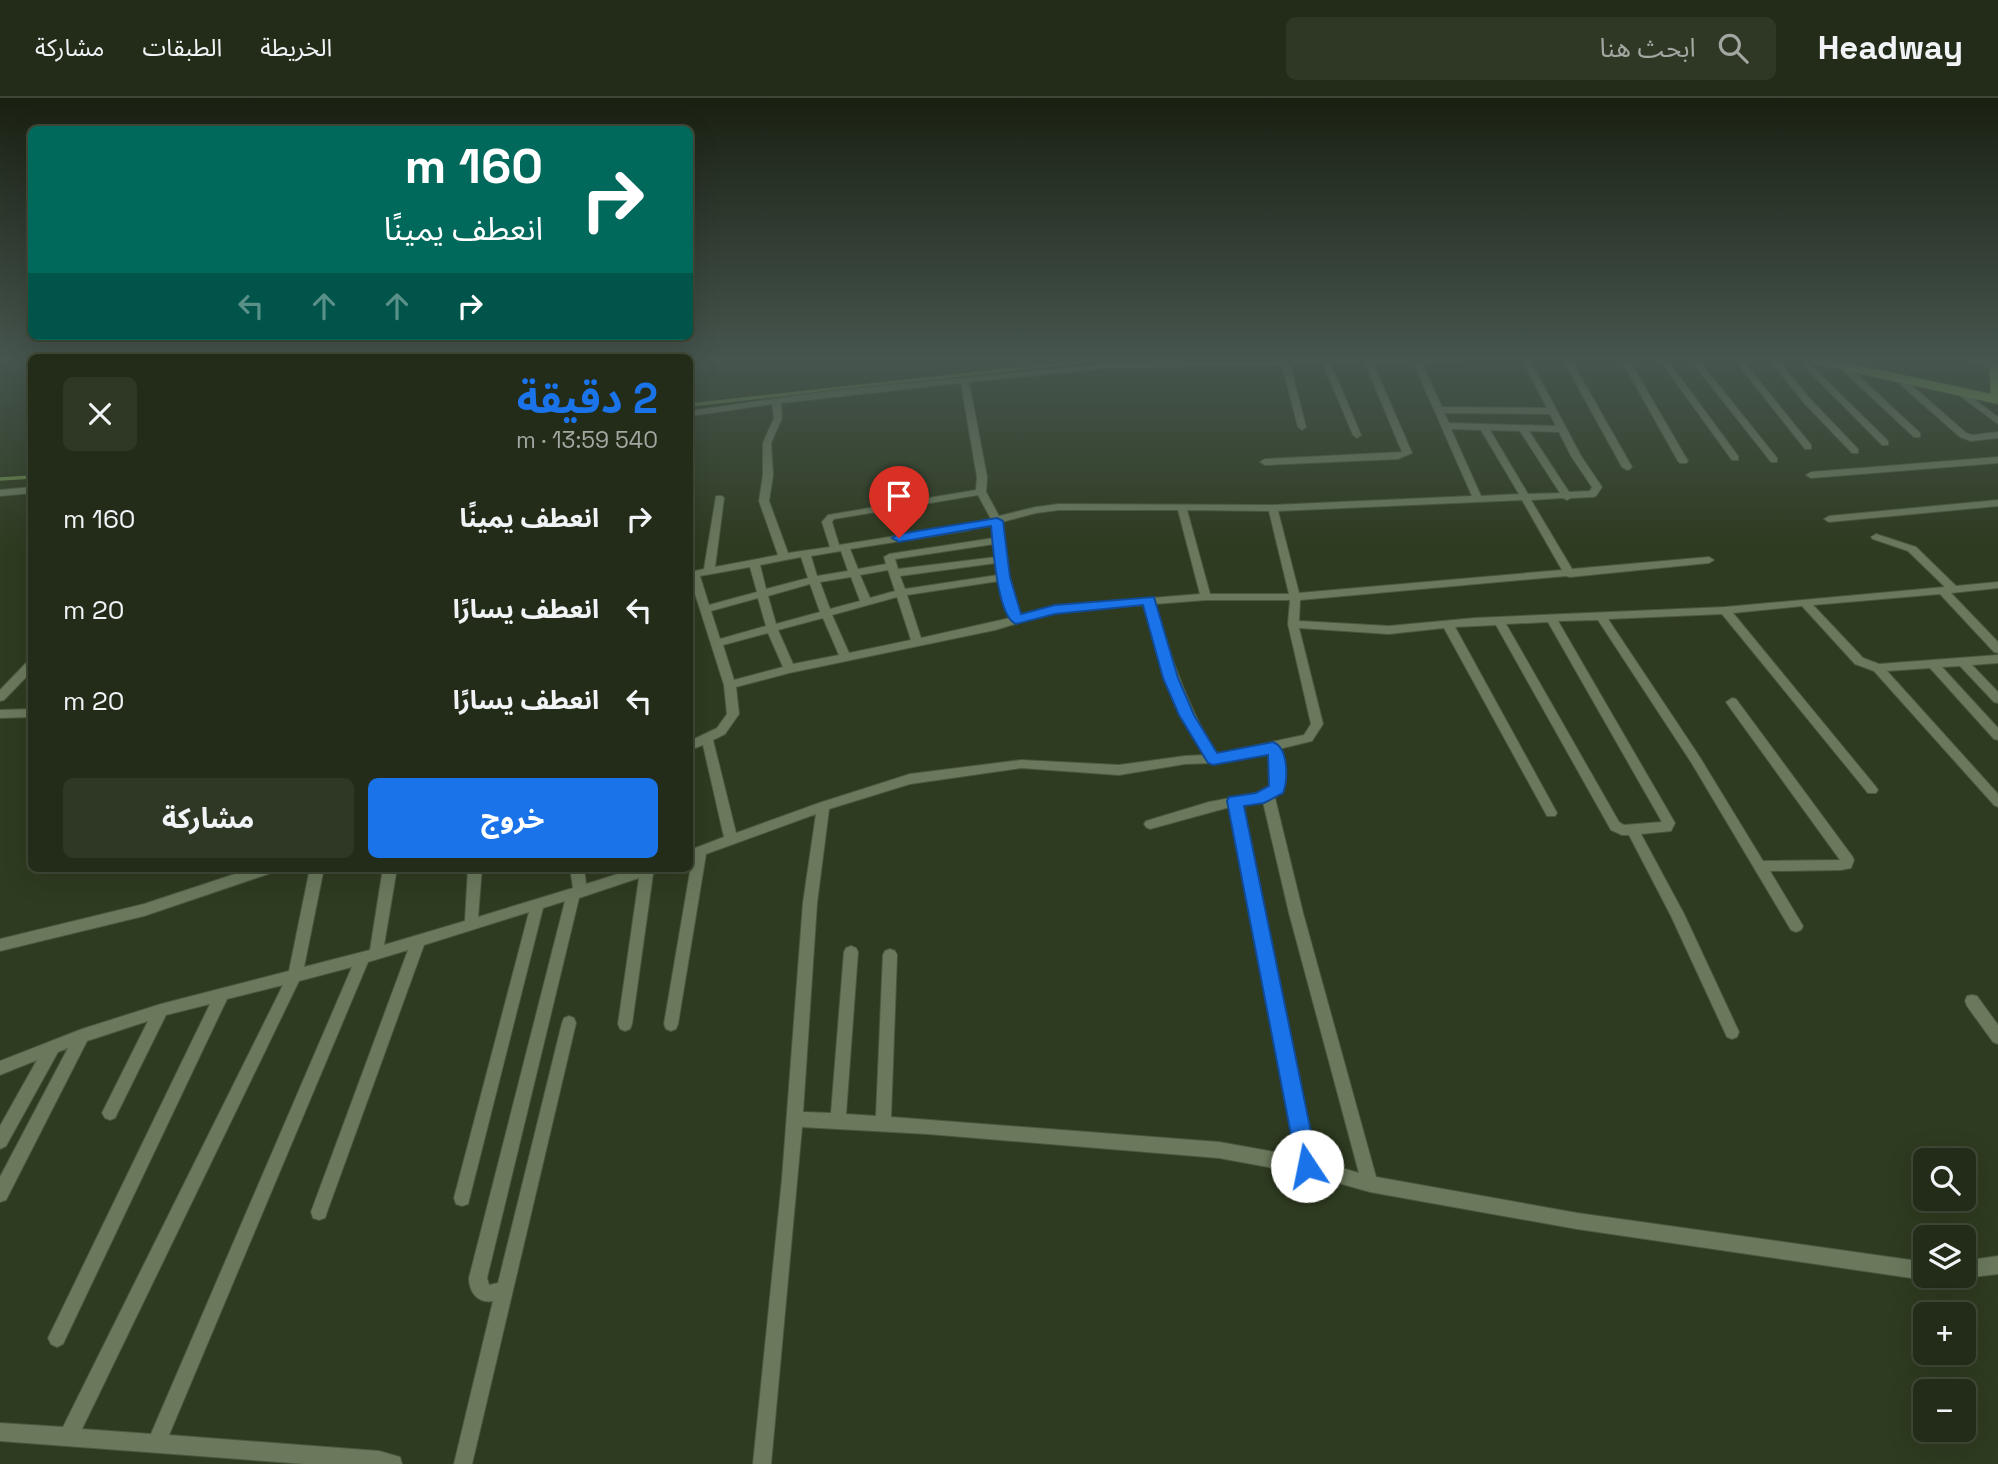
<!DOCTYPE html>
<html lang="ar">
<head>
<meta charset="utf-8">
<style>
  :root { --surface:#222c18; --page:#2e3825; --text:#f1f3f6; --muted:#a2a7a2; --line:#3f4837; --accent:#1a73e8 }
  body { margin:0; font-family:"Space Grotesk","Noto Sans Arabic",sans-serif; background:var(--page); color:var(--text); direction:rtl; height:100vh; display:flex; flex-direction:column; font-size:26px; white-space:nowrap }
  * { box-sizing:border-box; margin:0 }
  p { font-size:23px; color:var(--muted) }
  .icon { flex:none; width:38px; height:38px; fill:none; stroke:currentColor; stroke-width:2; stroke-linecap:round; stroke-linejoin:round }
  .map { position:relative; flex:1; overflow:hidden; direction:ltr }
  .drawer { position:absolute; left:28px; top:256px; width:665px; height:518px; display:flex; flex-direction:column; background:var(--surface); border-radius:10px; box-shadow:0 7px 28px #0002,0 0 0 2px var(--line); direction:rtl }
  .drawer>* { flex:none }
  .top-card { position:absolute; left:28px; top:28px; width:665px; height:214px; border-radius:10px; box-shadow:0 7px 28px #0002,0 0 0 2px var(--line); direction:rtl; background:#00695c; color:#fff; overflow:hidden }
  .fabs { position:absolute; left:1913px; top:1050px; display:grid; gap:14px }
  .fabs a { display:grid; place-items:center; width:63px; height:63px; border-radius:10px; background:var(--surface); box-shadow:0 7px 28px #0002,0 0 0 2px var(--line); font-size:35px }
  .pin { position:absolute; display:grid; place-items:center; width:60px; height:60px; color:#fff; margin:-72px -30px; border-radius:50% 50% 50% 0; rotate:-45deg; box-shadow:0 0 7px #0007 }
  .pin .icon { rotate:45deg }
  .me { position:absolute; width:77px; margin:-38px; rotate:349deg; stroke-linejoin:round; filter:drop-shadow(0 0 5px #0008) }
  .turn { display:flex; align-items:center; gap:24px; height:147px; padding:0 35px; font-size:32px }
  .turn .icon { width:91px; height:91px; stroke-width:2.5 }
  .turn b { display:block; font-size:49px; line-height:60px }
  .lanes { display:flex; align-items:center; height:66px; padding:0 35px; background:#0003; justify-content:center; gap:35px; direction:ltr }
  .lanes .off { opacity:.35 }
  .round { display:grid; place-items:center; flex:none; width:74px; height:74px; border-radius:10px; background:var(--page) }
  .overview { display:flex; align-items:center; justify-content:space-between; height:119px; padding:0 35px }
  h1 { font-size:42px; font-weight:700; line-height:52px; color:var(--accent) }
  .primary-button { display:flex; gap:14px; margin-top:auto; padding:14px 35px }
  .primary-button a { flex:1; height:80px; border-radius:10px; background:var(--accent); color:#fff; font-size:28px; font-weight:700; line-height:80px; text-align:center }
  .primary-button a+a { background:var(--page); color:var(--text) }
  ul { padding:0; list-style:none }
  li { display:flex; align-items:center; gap:21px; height:91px; padding:0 35px }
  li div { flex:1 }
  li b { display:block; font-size:26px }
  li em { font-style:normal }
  header { display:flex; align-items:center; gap:42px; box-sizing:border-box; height:98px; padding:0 35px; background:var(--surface); border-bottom:2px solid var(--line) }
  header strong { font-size:33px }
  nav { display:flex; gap:38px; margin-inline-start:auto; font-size:24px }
  .search { width:490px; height:63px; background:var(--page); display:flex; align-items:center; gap:18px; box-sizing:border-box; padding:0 24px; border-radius:10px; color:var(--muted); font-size:26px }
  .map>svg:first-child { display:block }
</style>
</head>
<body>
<header>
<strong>Headway</strong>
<div class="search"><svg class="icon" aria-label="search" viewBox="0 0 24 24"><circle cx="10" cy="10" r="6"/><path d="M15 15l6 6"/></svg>ابحث هنا</div>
<nav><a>الخريطة</a><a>الطبقات</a><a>مشاركة</a></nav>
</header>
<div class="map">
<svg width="1998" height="1366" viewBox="0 0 1998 1366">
  <rect width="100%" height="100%" fill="#2e3b20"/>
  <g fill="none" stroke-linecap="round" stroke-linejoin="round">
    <g stroke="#69884a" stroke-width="3.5">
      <polyline points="690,307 1089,263 1151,260"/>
      <polyline points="0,381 32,379"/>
    </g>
    <polygon fill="#69884a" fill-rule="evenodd" points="1953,260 1971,260 1998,265 1998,271"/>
    <g stroke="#4c573f" stroke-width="2">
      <g id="street">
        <path d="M 1321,260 L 1475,260 L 1471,262 L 1421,264 L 1442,309 L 1547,310 L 1521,260 L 1529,260 L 1581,358 L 1602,389 L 1596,398 L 1593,399 L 1571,400 L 1567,402 L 1563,400 L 1531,402 L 1572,471 L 1709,459 L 1714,462 L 1709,465 L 1570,479 L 1566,478 L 1300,502 L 1299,523 L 1389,528 L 1475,520 L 1725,509 L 1945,489 L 1908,453 L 1873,441 L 1871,439 L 1876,436 L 1916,449 L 1956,488 L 1998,484 L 1998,490 L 1951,495 L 1998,544 L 1998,555 L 1994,554 L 1940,496 L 1813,507 L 1863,560 L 1879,566 L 1998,557 L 1998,565 L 1972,567 L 1998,594 L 1998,605 L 1994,604 L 1960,568 L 1942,569 L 1998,630 L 1998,642 L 1994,641 L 1930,570 L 1887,573 L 1998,696 L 1998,709 L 1994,707 L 1874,573 L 1855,566 L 1802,508 L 1733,515 L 1876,689 L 1878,692 L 1876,695 L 1868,695 L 1722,516 L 1608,521 L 1699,658 L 1763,763 L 1840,762 L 1728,607 L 1726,604 L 1732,600 L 1736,601 L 1852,758 L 1854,762 L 1851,770 L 1841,772 L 1770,773 L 1803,828 L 1801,832 L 1796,834 L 1791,832 L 1691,664 L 1598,522 L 1558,523 L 1675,725 L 1671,733 L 1641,736 L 1684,816 L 1739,934 L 1737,939 L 1732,941 L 1727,939 L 1671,818 L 1629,737 L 1622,737 L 1611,732 L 1496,527 L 1455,529 L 1557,715 L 1555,718 L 1547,718 L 1444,530 L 1389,536 L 1299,530 L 1323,626 L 1312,643 L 1279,651 C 1285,668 1291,687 1275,700 L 1303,815 L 1376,1079 L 1577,1115 L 1925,1164 L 1925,1178 L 1931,1179 L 1925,1182 L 1577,1131 L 1370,1094 L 1307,1076 L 1219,1060 L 928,1036 L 802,1029 L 771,1366 L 753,1366 L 782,1081 L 803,805 L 816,716 L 706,756 L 678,926 L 676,931 L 671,933 L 666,931 L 664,926 L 692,762 L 690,762 L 690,752 L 724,739 L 703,647 L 690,652 L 690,643 L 717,630 L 727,616 L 724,587 L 690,480 L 690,474 L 704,471 L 716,398 L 722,398 L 724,400 L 715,469 L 778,457 L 759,403 L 763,377 L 763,345 L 774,320 L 772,306 L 690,318 L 690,313 L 829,293 L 1107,266 ZM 1413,264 L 1472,398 L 1273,407 L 1059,406 L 1036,409 L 999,418 L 986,394 L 987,379 L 969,284 L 1107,270 L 1282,267 L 1298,329 L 1302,332 L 1306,329 L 1290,266 L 1323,266 L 1353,337 L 1357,340 L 1361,337 L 1331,266 L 1365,265 L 1402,354 L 1265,361 L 1260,364 L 1265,367 L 1398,361 L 1412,355 L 1373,265 ZM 961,285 L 977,379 L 976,392 L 828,417 L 822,424 L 830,449 L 788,455 L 769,403 L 773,377 L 771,345 L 782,320 L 781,305 ZM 1444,315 L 1550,316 L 1556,328 L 1449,325 ZM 1451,331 L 1481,332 L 1519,396 L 1481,398 ZM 1490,332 L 1520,333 L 1560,395 L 1528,396 ZM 1529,333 L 1559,334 L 1571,358 L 1592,389 L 1590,393 L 1569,394 ZM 978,397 L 991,421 L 965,427 L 839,447 L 832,424 L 834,421 ZM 1522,402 L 1562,472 L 1299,495 L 1278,413 ZM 1059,412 L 1178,412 L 1200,496 L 1055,508 L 1020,517 L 1008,479 L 1002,424 L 1036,415 ZM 1187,412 L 1269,413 L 1289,496 L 1210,496 ZM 992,426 L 994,440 L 889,456 L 884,459 L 886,466 L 858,471 L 850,451 L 965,433 ZM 994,446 L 996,459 L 898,471 L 895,461 ZM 841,453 L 848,473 L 817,478 L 811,458 ZM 801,459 L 808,480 L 766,491 L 760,467 ZM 996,465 L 998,477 L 905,491 L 900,478 ZM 750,469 L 757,494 L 709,507 L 700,478 ZM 888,472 L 895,493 L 870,500 L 860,477 ZM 851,479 L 860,503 L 830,511 L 820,484 ZM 999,483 L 1010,520 L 921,540 L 907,497 ZM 810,486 L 820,514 L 776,526 L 768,498 ZM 897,499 L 911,542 L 849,555 L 832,517 ZM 758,500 L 766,528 L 720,541 L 711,513 ZM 1206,502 L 1290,502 L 1288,526 L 1311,626 L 1304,637 L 1216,656 C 1188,609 1170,559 1155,506 ZM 1145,507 C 1159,560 1177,610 1204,657 L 1185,658 L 1119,667 L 1021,662 L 910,676 L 819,705 L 736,735 L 713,642 L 725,636 L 739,616 L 736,589 L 789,575 L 995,532 L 1055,514 ZM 823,520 L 839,557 L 793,566 L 778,532 ZM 1548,524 L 1662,724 L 1624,727 L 1619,724 L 1506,526 ZM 768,535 L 783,569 L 734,582 L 723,547 ZM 1268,653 C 1272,666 1279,683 1267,693 L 1209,704 L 1146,723 L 1144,726 L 1146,729 L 1150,731 L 1230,709 L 1297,1058 L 1219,1044 L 891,1019 L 897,857 L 895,853 L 890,851 L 885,853 L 883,857 L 876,1018 L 846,1016 L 858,854 L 856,850 L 851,848 L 846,850 L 844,854 L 831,1015 L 803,1014 L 817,805 L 829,711 L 910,686 L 1021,670 L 1119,677 L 1185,666 L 1213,665 ZM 1263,704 L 1289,815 L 1359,1075 L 1314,1062 L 1242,707 Z"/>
        <polygon points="1562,260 1570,260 1632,369 1630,371 1627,372 1622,369"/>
        <polygon points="1620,260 1628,260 1688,363 1686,365 1680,365 1678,363"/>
        <polygon points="1658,260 1666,260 1738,358 1738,362 1732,362"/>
        <polygon points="1689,260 1697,260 1777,360 1777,364 1771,364"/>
        <polygon points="1733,260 1741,260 1811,347 1811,351 1805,351"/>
        <polygon points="1768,260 1776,260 1811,302 1858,351 1858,355 1852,355 1805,306"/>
        <polygon points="1796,260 1804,260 1888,343 1888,347 1882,347"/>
        <polygon points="1839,265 1845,265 1920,335 1920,339 1914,339 1839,269"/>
        <polygon points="1894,277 1900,277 1966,335 1972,337 1998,334 1998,340 1971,343 1960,339 1894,281"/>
        <polygon points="1959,290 1998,319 1998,326 1956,295 1956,291"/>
        <polygon points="1998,359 1998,365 1811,380 1806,377 1811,374"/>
        <polygon points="32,389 32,395 0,398 0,392"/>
        <polygon points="1998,402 1998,408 1829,424 1824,421 1829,418"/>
        <polygon points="32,562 32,573 4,602 0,603 0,592 28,563"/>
        <polygon points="32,611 32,619 0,620 0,612"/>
        <polygon points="253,770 276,770 274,774 144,818 0,853 0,841 144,806"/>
        <path d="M 310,770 L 324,770 L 304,869 L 370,852 L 383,770 L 397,770 L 384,847 L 465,823 L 468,770 L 482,770 L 478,819 L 573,790 L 570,770 L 584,770 L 586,786 L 637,770 L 661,770 L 659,774 L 653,776 L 632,926 L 630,931 L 625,933 L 620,931 L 618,926 L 639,780 L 579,800 L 487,1180 L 489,1187 L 498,1185 L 562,925 L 564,920 L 569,918 L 574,920 L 576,925 L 472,1366 L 454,1366 L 493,1203 C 478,1206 469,1194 469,1180 L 565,803 L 543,810 L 468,1106 L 462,1108 L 456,1106 L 454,1100 L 529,814 L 424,847 L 327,1114 L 325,1120 L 319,1122 L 313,1120 L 311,1114 L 408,852 L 368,864 L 169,1337 L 379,1353 L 400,1359 L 402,1366 L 305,1366 L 0,1343 L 0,1325 L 63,1329 L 283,887 L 227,901 L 63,1246 L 57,1249 L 51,1246 L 48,1240 L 51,1234 L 210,906 L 166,917 L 115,1020 L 110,1022 L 105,1020 L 102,1015 L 148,923 L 87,943 L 6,1102 L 0,1104 L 0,1079 L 68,950 L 58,954 L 6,1048 L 0,1051 L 0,1028 L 37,962 L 0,977 L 0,963 L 82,931 L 161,906 L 289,873 ZM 352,869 L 151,1336 L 82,1331 L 299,883 Z"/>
        <polygon points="1972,897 1977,898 1998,927 1998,946 1993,944 1967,908 1965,903 1967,898"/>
        <polygon points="1998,1158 1998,1176 1964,1180 1960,1178 1964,1178 1964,1163"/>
      </g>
    </g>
    <g stroke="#4c573f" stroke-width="2">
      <polygon id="primary" points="1800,260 1824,260 1991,296 1989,260 1998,260 1998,306 1807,264"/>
    </g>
    <use href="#street" fill="#6a795c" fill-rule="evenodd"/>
    <use href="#primary" fill="#7ba052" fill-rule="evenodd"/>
  </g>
  <linearGradient id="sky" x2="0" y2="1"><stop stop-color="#192012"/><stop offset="0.58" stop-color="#46554e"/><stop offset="1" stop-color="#46554e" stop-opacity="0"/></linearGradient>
  <rect width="1998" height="451" fill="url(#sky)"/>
  <path fill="#1a73e8" stroke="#114b97" stroke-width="2" d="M 997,420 L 1003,423 L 1010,479 L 1021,516 L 1055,507 L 1154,499 L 1178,580 L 1194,617 L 1217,655 L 1273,644 C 1289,650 1288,682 1283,695 L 1264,705 L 1244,708 L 1318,1068 L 1314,1075 L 1307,1079 L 1300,1075 L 1297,1068 L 1227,703 L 1229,699 L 1256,695 L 1269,688 L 1268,657 L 1213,667 L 1208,665 L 1179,617 L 1163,580 L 1143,507 L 1055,516 L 1016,526 C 997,519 993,447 991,428 L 899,444 L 892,440 L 899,436 Z"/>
</svg>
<div class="fabs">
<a><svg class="icon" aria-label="search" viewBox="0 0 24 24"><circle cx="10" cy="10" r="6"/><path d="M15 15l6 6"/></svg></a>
<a><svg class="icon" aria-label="layers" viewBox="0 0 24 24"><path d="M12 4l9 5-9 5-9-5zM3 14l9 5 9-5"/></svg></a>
<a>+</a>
<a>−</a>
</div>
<div class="pin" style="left:899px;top:440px;background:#d93025"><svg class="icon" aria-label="arrive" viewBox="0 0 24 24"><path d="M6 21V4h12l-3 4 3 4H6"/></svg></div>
<svg class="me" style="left:1307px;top:1068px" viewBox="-20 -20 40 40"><circle r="19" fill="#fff"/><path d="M0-13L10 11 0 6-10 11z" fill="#1a73e8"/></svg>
<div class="top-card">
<div class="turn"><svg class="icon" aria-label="right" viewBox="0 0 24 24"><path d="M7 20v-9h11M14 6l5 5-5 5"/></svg><div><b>160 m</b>انعطف يمينًا</div></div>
<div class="lanes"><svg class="icon off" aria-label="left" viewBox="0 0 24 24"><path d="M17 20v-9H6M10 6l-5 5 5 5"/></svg><svg class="icon off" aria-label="ahead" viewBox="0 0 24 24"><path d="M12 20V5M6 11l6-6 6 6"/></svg><svg class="icon off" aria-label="ahead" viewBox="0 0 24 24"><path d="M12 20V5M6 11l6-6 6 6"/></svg><svg class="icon" aria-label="right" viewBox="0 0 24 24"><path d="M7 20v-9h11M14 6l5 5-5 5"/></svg></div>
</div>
<section class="drawer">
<div class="overview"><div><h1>2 دقيقة</h1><p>540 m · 13:59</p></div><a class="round"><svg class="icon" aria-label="close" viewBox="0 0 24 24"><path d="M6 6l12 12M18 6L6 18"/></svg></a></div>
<ul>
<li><svg class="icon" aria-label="right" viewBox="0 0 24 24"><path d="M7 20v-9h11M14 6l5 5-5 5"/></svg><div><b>انعطف يمينًا</b></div><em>160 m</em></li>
<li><svg class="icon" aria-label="left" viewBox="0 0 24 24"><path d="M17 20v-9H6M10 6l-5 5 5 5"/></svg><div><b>انعطف يسارًا</b></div><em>20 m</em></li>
<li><svg class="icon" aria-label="left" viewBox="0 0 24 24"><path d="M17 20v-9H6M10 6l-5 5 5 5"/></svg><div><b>انعطف يسارًا</b></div><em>20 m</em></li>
</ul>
<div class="primary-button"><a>خروج</a><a>مشاركة</a></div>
</section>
</div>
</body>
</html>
